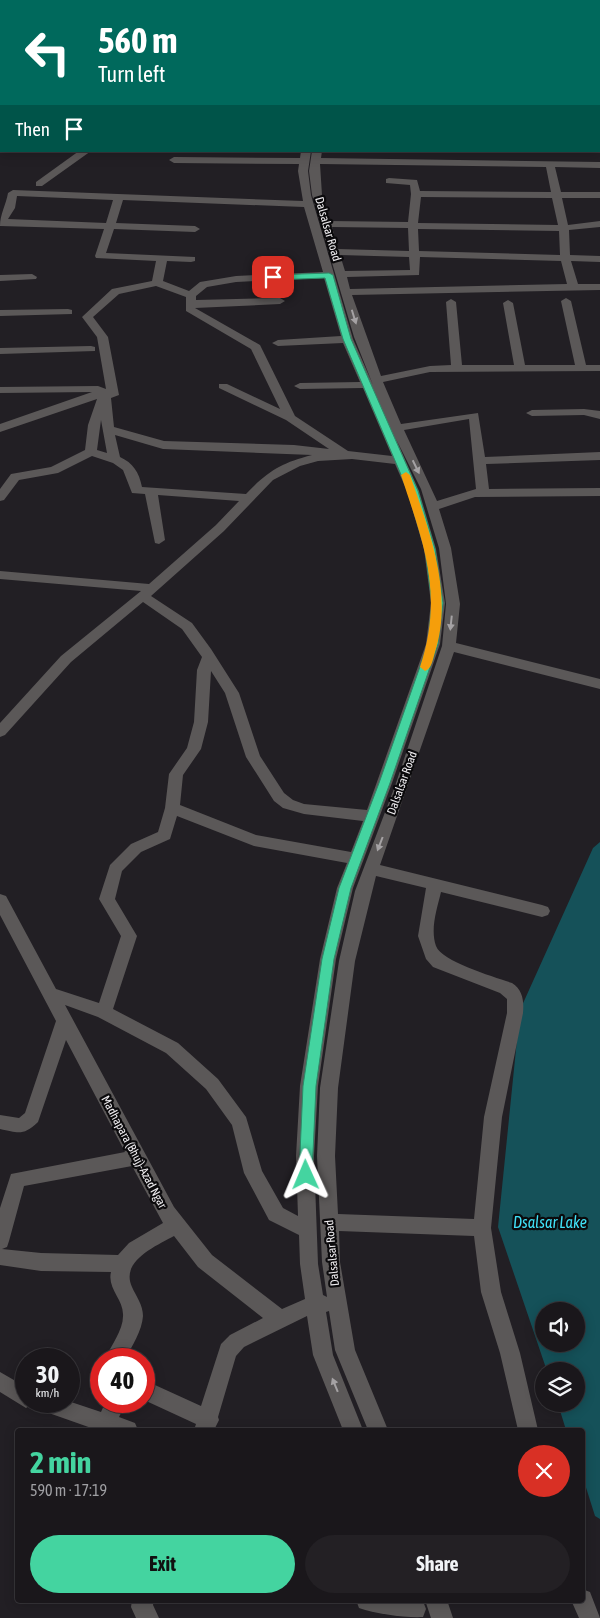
<!DOCTYPE html>
<html lang="en">
<head>
<meta charset="utf-8">
<style>
  :root { --surface:#1a171b; --page:#232024; --text:#f1f3f6; --muted:#9f9fa3; --line:#38363a; --accent:#44d4a0 }
  body { margin:0; font-family:"Asap Condensed",sans-serif; background:var(--page); color:var(--text); height:100vh; display:flex; flex-direction:column; font-size:19px; white-space:nowrap }
  * { box-sizing:border-box; margin:0 }
  p { font-size:16px; color:var(--muted) }
  .icon { flex:none; width:28px; height:28px; fill:none; stroke:currentColor; stroke-width:2; stroke-linecap:round; stroke-linejoin:round }
  .map { position:relative; flex:1; overflow:hidden }
  .sheet { position:absolute; left:15px; top:1428px; width:570px; height:175px; display:flex; flex-direction:column; background:var(--surface); border-radius:5px; box-shadow:0 2px 12px #0003,0 0 0 1px var(--line) }
  .sheet>* { flex:none }
  .banner { position:absolute; left:0px; top:0px; width:600px; height:152px; box-shadow:0 2px 12px #0003,0 0 0 1px var(--line); background:#00695c; color:#fff; overflow:hidden }
  .controls { position:absolute; left:535px; top:1302px; display:grid; gap:10px }
  .controls a { display:grid; place-items:center; width:50px; height:50px; border-radius:50%; background:var(--surface); box-shadow:0 2px 12px #0003,0 0 0 1px var(--line); font-size:25px }
  .speed { position:absolute; left:15px; top:1348px; display:flex; gap:10px; font-size:25px; font-weight:700; text-align:center }
  .speed>* { display:grid; place-content:center; width:65px; height:65px; border-radius:50%; background:var(--surface); box-shadow:0 2px 12px #0003,0 0 0 1px var(--line); line-height:1 }
  .speed small { font-size:12px; font-weight:400 }
  .speed .limit { border:8px solid #d22; background:#fff; color:#111 }
  .pin { position:absolute; display:grid; place-items:center; width:42px; height:42px; color:#fff; margin:-21px; border-radius:10px; box-shadow:0 2px 8px #0006 }
  .me { position:absolute; width:55px; margin:-28px; rotate:359deg; stroke-linejoin:round; filter:drop-shadow(0 0 4px #0008) }
  .turn { display:flex; align-items:center; gap:18px; height:105px; padding:0 15px; font-size:22px }
  .turn .icon { width:65px; height:65px; stroke-width:2.5 }
  .turn b { display:block; font-size:35px; line-height:42px }
  .then { display:flex; align-items:center; height:48px; padding:0 15px; background:#0003; gap:10px; font-size:19px }
  .round { display:grid; place-items:center; flex:none; width:52px; height:52px; border-radius:26px; background:var(--page) }
  .overview { display:flex; align-items:center; justify-content:space-between; height:85px; padding:0 15px }
  h1 { font-size:30px; font-weight:700; line-height:38px; color:var(--accent) }
  .action { display:flex; gap:10px; margin-top:auto; padding:10px 15px }
  .action a { flex:1; height:58px; border-radius:30px; background:var(--accent); color:#111; font-size:20px; font-weight:700; line-height:58px; text-align:center }
  .action a+a { background:var(--page); color:var(--text) }
  .map>svg:first-child { display:block }
</style>
</head>
<body>
<div class="map">
<svg width="600" height="1618" viewBox="0 0 600 1618">
  <rect width="100%" height="100%" fill="#221f24"/>
  <path fill="#155159" fill-rule="evenodd" d="M 600,842 L 600,1519 L 595,1516 L 583,1478 L 582,1430 L 566,1430 L 558,1404 L 576,1404 L 576,1371 L 547,1371 L 498,1227 L 520,1010 L 593,848 ZM 544,1311 L 576,1311 L 576,1344 L 544,1344 Z"/>
  <g fill="none" stroke-linecap="round" stroke-linejoin="round">
    <g fill="#5b5858" fill-rule="evenodd">
      <rect x="86" y="0" width="8" height="1"/>
      <rect x="123" y="0" width="8" height="1"/>
      <rect x="157" y="0" width="8" height="1"/>
      <rect x="186" y="0" width="8" height="1"/>
      <rect x="407" y="0" width="8" height="1"/>
      <rect x="484" y="0" width="8" height="1"/>
      <rect x="526" y="0" width="8" height="1"/>
      <rect x="580" y="0" width="8" height="1"/>
      <rect x="599" y="6" width="1" height="4"/>
      <rect x="0" y="11" width="1" height="4"/>
      <polygon points="599,22 600,23 600,29 599,28"/>
      <polygon points="0,31 1,32 1,37 0,37"/>
      <polygon points="599,41 600,42 600,48 599,47"/>
      <rect x="0" y="53" width="1" height="6"/>
      <rect x="599" y="70" width="1" height="6"/>
      <rect x="0" y="77" width="1" height="6"/>
      <polygon points="599,111 600,112 600,118 599,117"/>
      <rect x="0" y="112" width="1" height="6"/>
      <polygon points="79,151 91,151 42,186 36,186 36,182"/>
      <path d="M 301,151 L 311,151 L 308,171 L 311,195 L 353,339 L 373,385 L 354,337 L 312,195 L 309,171 L 312,151 L 322,151 L 321,158 L 600,162 L 600,168 L 555,167 L 561,192 L 600,192 L 600,198 L 562,198 L 568,225 L 600,221 L 600,227 L 569,230 L 570,255 L 600,256 L 600,262 L 571,261 L 578,284 L 600,284 L 600,290 L 352,295 L 381,376 L 430,366 L 451,365 L 446,302 L 451,299 L 456,302 L 462,365 L 514,365 L 503,303 L 508,300 L 513,303 L 525,365 L 575,365 L 561,301 L 566,298 L 571,301 L 586,365 L 600,365 L 600,371 L 430,372 L 383,382 L 401,424 L 478,413 L 485,457 L 600,452 L 600,460 L 486,464 L 489,489 L 600,488 L 600,496 L 475,497 L 439,509 L 451,548 L 460,604 L 456,643 L 600,679 L 600,689 L 454,652 L 380,865 L 542,905 L 548,907 L 550,911 L 548,915 L 542,917 L 441,892 C 437,909 430,929 436,946 C 442,962 495,977 512,983 C 523,990 524,1001 523,1013 L 502,1117 L 491,1228 L 501,1292 L 520,1353 L 538,1430 L 518,1430 L 500,1353 L 481,1292 L 474,1236 L 339,1231 L 340,1262 L 355,1350 L 388,1430 L 368,1430 L 335,1350 L 329,1311 L 326,1312 L 333,1355 L 363,1430 L 343,1430 L 313,1355 L 307,1316 L 244,1347 L 236,1356 L 218,1417 L 219,1420 L 214,1430 L 194,1430 L 196,1424 L 144,1400 L 144,1380 L 201,1406 L 221,1344 L 230,1335 L 263,1318 L 198,1267 L 174,1236 C 156,1246 120,1261 132,1287 C 136,1296 143,1305 143,1316 C 142,1331 132,1346 125,1359 L 105,1359 C 111,1345 124,1330 123,1314 C 123,1299 107,1288 111,1272 L 41,1271 L 0,1265 L 0,1208 L 11,1174 L 125,1152 L 66,1040 L 38,1122 C 23,1136 19,1133 0,1129 L 0,1115 L 19,1118 L 25,1113 L 56,1021 L 0,915 L 0,894 L 6,896 L 56,989 L 99,1003 L 121,936 L 99,899 L 110,865 L 131,844 L 158,832 L 165,808 L 169,774 L 187,748 L 194,722 L 197,670 L 202,657 L 182,629 L 143,602 L 71,662 L 5,735 L 0,737 L 0,723 L 61,656 L 141,591 L 0,579 L 0,571 L 149,584 L 216,525 L 239,501 L 158,495 L 165,540 L 159,544 L 155,543 L 145,494 L 132,493 L 123,470 L 113,463 L 92,456 L 58,473 L 19,480 L 4,500 L 0,501 L 0,489 L 11,474 L 51,467 L 85,450 L 88,425 L 97,399 L 0,432 L 0,424 L 92,392 L 0,393 L 0,387 L 98,386 L 106,389 L 97,337 L 82,317 L 112,289 L 152,281 L 156,261 L 96,258 L 95,256 L 104,229 L 0,226 C 0,214 6,205 8,193 L 13,190 L 303,201 L 298,171 L 299,164 L 174,163 L 169,160 L 174,157 L 300,158 ZM 320,164 L 546,167 L 551,192 L 420,191 L 417,180 L 389,178 L 386,179 L 386,183 L 410,185 L 411,194 L 408,222 L 330,221 L 322,195 ZM 17,196 L 113,200 L 106,223 L 8,219 L 15,208 ZM 421,197 L 552,198 L 558,225 L 418,223 ZM 123,200 L 304,207 L 323,272 L 236,276 L 200,282 L 189,291 L 163,281 L 167,261 L 191,262 L 195,261 L 195,257 L 106,253 L 114,229 L 195,232 L 200,229 L 195,226 L 116,223 ZM 332,227 L 408,228 L 409,251 L 338,249 ZM 418,229 L 559,231 L 560,255 L 419,251 ZM 340,255 L 409,257 L 410,270 L 345,271 ZM 420,257 L 561,261 L 567,284 L 350,289 L 347,277 L 419,275 ZM 324,278 L 341,336 L 278,340 L 272,343 L 278,346 L 343,343 L 360,382 L 300,383 L 294,386 L 300,389 L 363,388 L 392,456 L 348,451 L 295,416 L 260,345 L 195,308 L 280,304 L 285,301 L 280,298 L 196,300 L 196,296 L 207,287 L 236,282 ZM 156,286 L 186,297 L 186,311 L 251,349 L 280,409 L 227,384 L 219,384 L 219,388 L 286,420 L 329,449 L 294,445 L 164,441 L 114,427 L 111,398 L 119,395 L 108,337 L 93,317 L 119,294 ZM 469,419 L 476,489 L 437,501 L 404,430 ZM 101,420 L 107,453 L 97,450 ZM 115,435 L 163,449 L 312,455 C 281,463 268,471 246,494 L 142,487 C 139,472 133,463 120,457 ZM 396,439 L 421,489 L 439,548 L 446,604 L 442,646 L 395,786 L 355,891 L 339,961 L 320,1088 L 317,1156 L 322,1262 L 327,1297 L 323,1295 L 318,1264 L 314,1156 L 318,1086 L 336,959 L 353,888 L 392,783 L 440,644 L 445,603 L 436,549 L 419,491 ZM 352,459 L 395,464 L 407,491 L 424,549 L 431,603 L 426,644 L 367,810 L 304,804 L 293,800 L 284,793 L 260,756 L 239,693 L 211,649 L 192,623 L 151,596 L 224,531 L 273,480 L 300,466 L 318,461 ZM 211,671 L 225,693 L 246,757 L 274,801 L 283,808 L 304,814 L 363,821 L 351,852 L 256,835 L 180,805 L 183,775 L 201,749 L 208,722 ZM 177,816 L 254,846 L 347,863 L 337,888 L 320,959 L 300,1086 L 296,1156 L 298,1216 L 283,1208 L 262,1171 L 246,1117 L 218,1079 L 178,1043 L 113,1009 L 137,936 L 115,899 L 122,871 L 141,852 L 170,839 ZM 376,876 L 426,888 L 418,936 L 426,959 L 433,967 L 500,993 L 507,999 L 507,1013 L 484,1117 L 474,1219 L 338,1214 L 335,1156 L 338,1088 L 355,961 ZM 65,1005 L 98,1017 L 166,1053 L 206,1089 L 232,1125 L 244,1173 L 269,1220 L 299,1235 L 300,1264 L 305,1299 L 282,1309 L 212,1255 L 174,1207 ZM 132,1166 L 163,1223 L 129,1243 L 118,1255 L 41,1253 L 2,1249 L 7,1247 L 9,1241 L 24,1186 Z"/>
      <polygon points="32,274 37,277 36,279 0,281 0,275"/>
      <polygon points="68,309 72,310 72,314 0,316 0,310"/>
      <polygon points="91,346 95,347 95,351 0,354 0,348"/>
      <polygon points="584,409 600,411 600,419 584,415 532,416 526,413 532,410"/>
      <polygon points="0,1372 26,1387 26,1401 68,1401 101,1412 106,1401 127,1401 119,1417 135,1423 138,1430 97,1430 29,1406 26,1408 0,1392"/>
      <polygon points="582,1589 590,1592 600,1618 579,1618 571,1600 582,1600"/>
      <polygon points="132,1600 154,1600 153,1605 159,1618 136,1618 131,1607"/>
      <path d="M 356,1600 L 420,1600 L 423,1601 L 426,1609 L 423,1617 C 406,1618 376,1614 359,1608 Z"/>
      <polygon points="425,1600 447,1600 453,1618 431,1618"/>
    </g>
    <g fill="#969090" fill-rule="evenodd">
      <polygon points="290,0 308,0 309,1 291,1"/>
      <polygon points="325,0 344,0 345,1 326,1"/>
      <polygon points="600,30 600,36 599,36 599,31"/>
    </g>
  </g>
  <defs><path id="oneway-solid" d="M-6-.8H1V-3.2L6.5 0L1 3.2V.8H-6Z" transform="scale(1.25)"/></defs>
  <g fill="#a5a2a4">
    <use href="#oneway-solid" transform="translate(354 317) rotate(73)"/>
    <use href="#oneway-solid" transform="translate(416 467) rotate(64)"/>
    <use href="#oneway-solid" transform="translate(451 623) rotate(96)"/>
    <use href="#oneway-solid" transform="translate(380 844) rotate(111)"/>
    <use href="#oneway-solid" transform="translate(335 1385) rotate(-112)"/>
  </g>
  <polygon fill="#44d4a0" stroke="#2c8a68" points="329,273 333,275 351,339 418,491 435,549 443,603 438,644 390,783 351,888 334,959 316,1086 312,1175 310,1179 301,1179 299,1175 303,1086 322,959 339,888 379,783 428,644 432,603 425,549 408,491 343,339 325,278 273,280 269,277 273,275"/>
  <path fill="#f59e0b" d="M 406,472 L 410,475 C 429,530 454,593 435,652 C 433,658 432,669 425,671 L 420,667 C 444,594 424,545 401,475 Z"/>
  <g text-anchor="middle" dominant-baseline="central" stroke-width="4.5" stroke-linejoin="round" paint-order="stroke">
    <g font-size="12" fill="#efedf0" stroke="#0b0a0c">
      <text transform="translate(328 229) rotate(74)">Dalsalsar Road</text>
      <text transform="translate(402 783) rotate(-70)">Dalsalsar Road</text>
      <text transform="translate(134 1152) rotate(62)">Madhapara (Bhuj)-Azad Ngar</text>
      <text transform="translate(332 1253) rotate(-95)">Dalsalsar Road</text>
    </g>
    <g font-size="16" font-style="italic" fill="#40e1f7" stroke="#0b0a0c">
      <text x="550" y="1222">Dsalsar Lake</text>
    </g>
  </g>
</svg>
<div class="controls">
<a><svg class="icon" aria-label="sound" viewBox="0 0 24 24"><path d="M4 9h4l5-4v14l-5-4H4zM17 9q2 3 0 6"/></svg></a>
<a><svg class="icon" aria-label="layers" viewBox="0 0 24 24"><path d="M12 4l9 5-9 5-9-5zM3 14l9 5 9-5"/></svg></a>
</div>
<div class="speed"><div>30<small>km/h</small></div><div class="limit">40</div></div>
<div class="pin" style="left:273px;top:277px;background:#d93025"><svg class="icon" aria-label="arrive" viewBox="0 0 24 24"><path d="M6 21V4h12l-3 4 3 4H6"/></svg></div>
<svg class="me" style="left:306px;top:1175px" viewBox="-20 -20 40 40"><path d="M0-17L14 15 0 8-14 15z" fill="#44d4a0" stroke="#fff" stroke-width="4"/></svg>
<div class="banner">
<div class="turn"><svg class="icon" aria-label="left" viewBox="0 0 24 24"><path d="M17 20v-9H6M10 6l-5 5 5 5"/></svg><div><b>560 m</b>Turn left</div></div>
<div class="then">Then<svg class="icon" aria-label="arrive" viewBox="0 0 24 24"><path d="M6 21V4h12l-3 4 3 4H6"/></svg></div>
</div>
<section class="sheet">
<div class="overview"><div><h1>2 min</h1><p>590 m · 17:19</p></div><a class="round" style="background:#d93025;color:#fff"><svg class="icon" aria-label="close" viewBox="0 0 24 24"><path d="M6 6l12 12M18 6L6 18"/></svg></a></div>
<div class="action"><a>Exit</a><a>Share</a></div>
</section>
</div>
</body>
</html>
